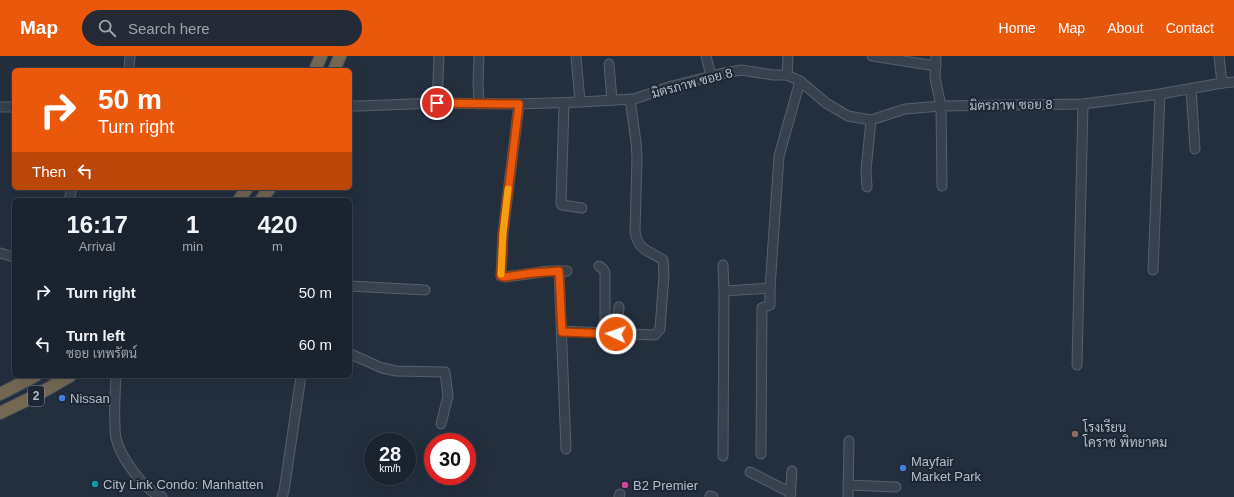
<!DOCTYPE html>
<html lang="en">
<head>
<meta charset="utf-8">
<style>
  :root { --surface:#1b232e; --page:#242b36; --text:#f1f3f6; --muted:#a0a4aa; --line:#39404a; --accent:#ea580c }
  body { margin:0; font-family:Arial,Sarabun,sans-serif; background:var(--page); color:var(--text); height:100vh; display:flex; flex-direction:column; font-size:15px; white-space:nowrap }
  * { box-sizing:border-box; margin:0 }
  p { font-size:13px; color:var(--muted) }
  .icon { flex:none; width:22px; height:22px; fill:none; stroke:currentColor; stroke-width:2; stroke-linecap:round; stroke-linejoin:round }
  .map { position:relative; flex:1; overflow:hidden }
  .details { position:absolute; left:12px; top:142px; width:340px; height:180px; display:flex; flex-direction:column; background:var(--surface); border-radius:6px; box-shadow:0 4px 16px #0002,0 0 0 1px var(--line) }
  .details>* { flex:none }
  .top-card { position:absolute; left:12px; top:12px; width:340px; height:122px; border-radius:6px; box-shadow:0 4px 16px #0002,0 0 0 1px var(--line); background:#ea580c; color:#fff; overflow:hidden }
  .speed { position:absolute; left:364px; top:377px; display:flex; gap:8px; font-size:20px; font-weight:700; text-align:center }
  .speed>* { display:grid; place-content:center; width:52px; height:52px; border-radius:50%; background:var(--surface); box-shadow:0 4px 16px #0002,0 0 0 1px var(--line); line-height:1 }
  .speed small { font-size:10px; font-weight:400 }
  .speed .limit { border:6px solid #d22; background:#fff; color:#111 }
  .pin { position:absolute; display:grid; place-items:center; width:34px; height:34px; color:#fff; margin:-17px; border:2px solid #fff; border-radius:50%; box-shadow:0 1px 4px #0007 }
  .me { position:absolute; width:44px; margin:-22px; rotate:273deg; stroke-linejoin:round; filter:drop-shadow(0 0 3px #0008) }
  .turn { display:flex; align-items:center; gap:14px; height:84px; padding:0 20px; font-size:18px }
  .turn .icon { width:52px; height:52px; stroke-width:2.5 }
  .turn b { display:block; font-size:28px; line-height:34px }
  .then { display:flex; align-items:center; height:38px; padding:0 20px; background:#0003; gap:8px; font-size:15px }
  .eta { display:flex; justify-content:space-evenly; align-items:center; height:68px; text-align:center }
  .eta b { font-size:24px; font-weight:600; line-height:28px }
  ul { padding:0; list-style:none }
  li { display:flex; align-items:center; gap:12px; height:52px; padding:0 20px }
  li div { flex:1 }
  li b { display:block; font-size:15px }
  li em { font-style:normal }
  header { display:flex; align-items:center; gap:24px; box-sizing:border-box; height:56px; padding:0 20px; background:var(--accent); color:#fff }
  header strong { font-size:19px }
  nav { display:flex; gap:22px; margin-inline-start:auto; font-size:14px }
  .search { width:280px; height:36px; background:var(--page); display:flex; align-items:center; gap:10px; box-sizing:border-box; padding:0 14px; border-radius:22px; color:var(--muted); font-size:15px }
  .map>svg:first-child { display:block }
</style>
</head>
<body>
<header>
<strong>Map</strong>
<div class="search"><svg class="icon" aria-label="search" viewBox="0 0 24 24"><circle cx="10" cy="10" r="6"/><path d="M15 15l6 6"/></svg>Search here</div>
<nav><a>Home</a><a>Map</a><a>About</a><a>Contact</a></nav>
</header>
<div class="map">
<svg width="1234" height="441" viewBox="0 0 1234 441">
  <rect width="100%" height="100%" fill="#242f3e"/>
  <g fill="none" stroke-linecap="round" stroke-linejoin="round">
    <g stroke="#565f6c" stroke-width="11">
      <g id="minor">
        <polyline points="479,0 478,27 479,48"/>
        <polyline points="576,0 580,46"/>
        <polyline points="706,0 711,20"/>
        <polyline points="872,0 936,10"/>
        <polyline points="936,0 935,22 941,50 942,130"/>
        <polyline points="1219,0 1222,27"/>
        <polyline points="609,8 612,44"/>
        <polyline points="129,14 130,0"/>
        <polyline points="787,19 788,0"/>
        <polyline points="1191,33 1195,93"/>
        <polyline points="437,47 439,0"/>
        <polyline points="564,47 561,148 562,149 582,152"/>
        <polyline points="519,48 503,177 501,220 505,221 549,215 567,215"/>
        <polyline points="350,50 360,50 437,47 519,48 580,46 634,43 672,30 720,18 741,14 773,19 787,19 800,25 826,47 848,60 871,64 905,53 941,50 1083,48 1160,38 1222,27 1234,26"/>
        <polyline points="0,51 14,51"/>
        <polyline points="867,131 866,114 871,64"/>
        <polyline points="69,144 72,132"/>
        <polyline points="0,197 14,201"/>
        <polyline points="723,209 724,235 723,400"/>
        <polyline points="599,210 603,213 605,217 605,278"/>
        <polyline points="1153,214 1160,38"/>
        <polyline points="559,215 566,393"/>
        <polyline points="350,230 425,234"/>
        <polyline points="724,235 770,232"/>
        <path d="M 562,275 L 655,279 L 660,273 L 664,218 L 663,204 C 649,194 639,196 635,176 L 637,101 L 636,86 L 630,43"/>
        <polyline points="617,278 619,251"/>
        <polyline points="350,298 353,299 382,312 396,315 445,316 448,340 441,368"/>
        <polyline points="1077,309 1083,48"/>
        <path d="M 116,320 C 115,337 114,353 115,370 C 115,373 115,378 116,382 C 120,401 144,434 162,441"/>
        <polyline points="761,398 762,252 770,249 770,232 779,100 800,25"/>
        <polyline points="750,416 791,437"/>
        <polyline points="848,429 896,431"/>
        <polyline points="710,440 713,441"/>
        <polyline points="282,441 284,435 301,320"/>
        <polyline points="619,441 620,438"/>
        <polyline points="790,441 792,415"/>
        <polyline points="848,441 849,385"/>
      </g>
    </g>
    <g stroke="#434c59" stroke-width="14">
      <g id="highway">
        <polyline points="315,14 321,0"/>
        <polyline points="334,14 340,0"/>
        <polyline points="239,144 247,132"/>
        <polyline points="261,144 270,132"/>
        <polyline points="0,338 35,320"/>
        <polyline points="0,357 35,340 70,320"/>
      </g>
    </g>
    <use href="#minor" stroke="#38414e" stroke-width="9"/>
    <use href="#highway" stroke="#746855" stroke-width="12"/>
  </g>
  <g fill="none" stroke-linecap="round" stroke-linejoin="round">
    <g stroke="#983908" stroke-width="10">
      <polyline id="route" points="437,47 519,48 503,177 501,220 505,221 532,217 559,215 562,276 616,278"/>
    </g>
    <use href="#route" stroke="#ea580c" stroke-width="7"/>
    <polyline stroke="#f59e0b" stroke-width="7" points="501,218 503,177 508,133"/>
  </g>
  <g fill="#3f7fe0" stroke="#1d2633" stroke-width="1.5">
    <circle cx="62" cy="342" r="4"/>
    <circle cx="903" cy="412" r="4"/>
  </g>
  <circle fill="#8d6e63" stroke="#1d2633" stroke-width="1.5" cx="1075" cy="378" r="4"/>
  <circle fill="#0f9aa8" stroke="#1d2633" stroke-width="1.5" cx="95" cy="428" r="4"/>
  <circle fill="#d1479c" stroke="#1d2633" stroke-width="1.5" cx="625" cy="429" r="4"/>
  <g text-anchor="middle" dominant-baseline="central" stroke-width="4" stroke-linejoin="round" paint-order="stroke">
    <rect fill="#1d2633" stroke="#878f9c" stroke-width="1" x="28" y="330" width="16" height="20" rx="3"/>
    <g font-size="12" font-weight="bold" fill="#b4bcc9">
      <text x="36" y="340">2</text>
    </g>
    <g font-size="13" fill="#b4bcc9" stroke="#1d2633">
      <text transform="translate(692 27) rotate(-15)">มิตรภาพ ซอย 8</text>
      <text transform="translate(1011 49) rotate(-1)">มิตรภาพ ซอย 8</text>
    </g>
    <g font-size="13" fill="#b4bcc9" stroke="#1d2633" text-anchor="start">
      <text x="70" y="342">Nissan</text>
      <text x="1083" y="371">โรงเรียน<tspan x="1083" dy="15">โคราช พิทยาคม</tspan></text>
      <text x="911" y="405">Mayfair<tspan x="911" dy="15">Market Park</tspan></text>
      <text x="103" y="428">City Link Condo: Manhatten</text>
      <text x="633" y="429">B2 Premier</text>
    </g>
  </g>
</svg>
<div class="speed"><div>28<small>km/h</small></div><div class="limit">30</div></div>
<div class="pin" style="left:437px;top:47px;background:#d93025"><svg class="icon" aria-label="arrive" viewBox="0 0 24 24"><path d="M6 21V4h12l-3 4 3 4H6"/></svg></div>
<svg class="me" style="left:616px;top:278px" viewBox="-20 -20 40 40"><circle r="17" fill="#ea580c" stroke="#fff" stroke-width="3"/><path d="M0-11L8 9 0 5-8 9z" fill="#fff"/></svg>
<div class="top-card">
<div class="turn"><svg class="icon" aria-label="right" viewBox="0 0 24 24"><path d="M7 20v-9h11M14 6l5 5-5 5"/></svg><div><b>50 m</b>Turn right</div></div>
<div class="then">Then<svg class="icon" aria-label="left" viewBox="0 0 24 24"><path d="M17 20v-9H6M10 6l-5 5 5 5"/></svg></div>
</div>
<section class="details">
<div class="eta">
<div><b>16:17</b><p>Arrival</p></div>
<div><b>1</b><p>min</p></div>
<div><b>420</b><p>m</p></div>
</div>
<ul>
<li><svg class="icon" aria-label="right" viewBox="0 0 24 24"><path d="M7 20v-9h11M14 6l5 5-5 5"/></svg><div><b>Turn right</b></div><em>50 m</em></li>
<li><svg class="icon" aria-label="left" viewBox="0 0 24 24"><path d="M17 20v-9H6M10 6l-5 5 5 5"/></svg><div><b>Turn left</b><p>ซอย เทพรัตน์</p></div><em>60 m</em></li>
</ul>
</section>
</div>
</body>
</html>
